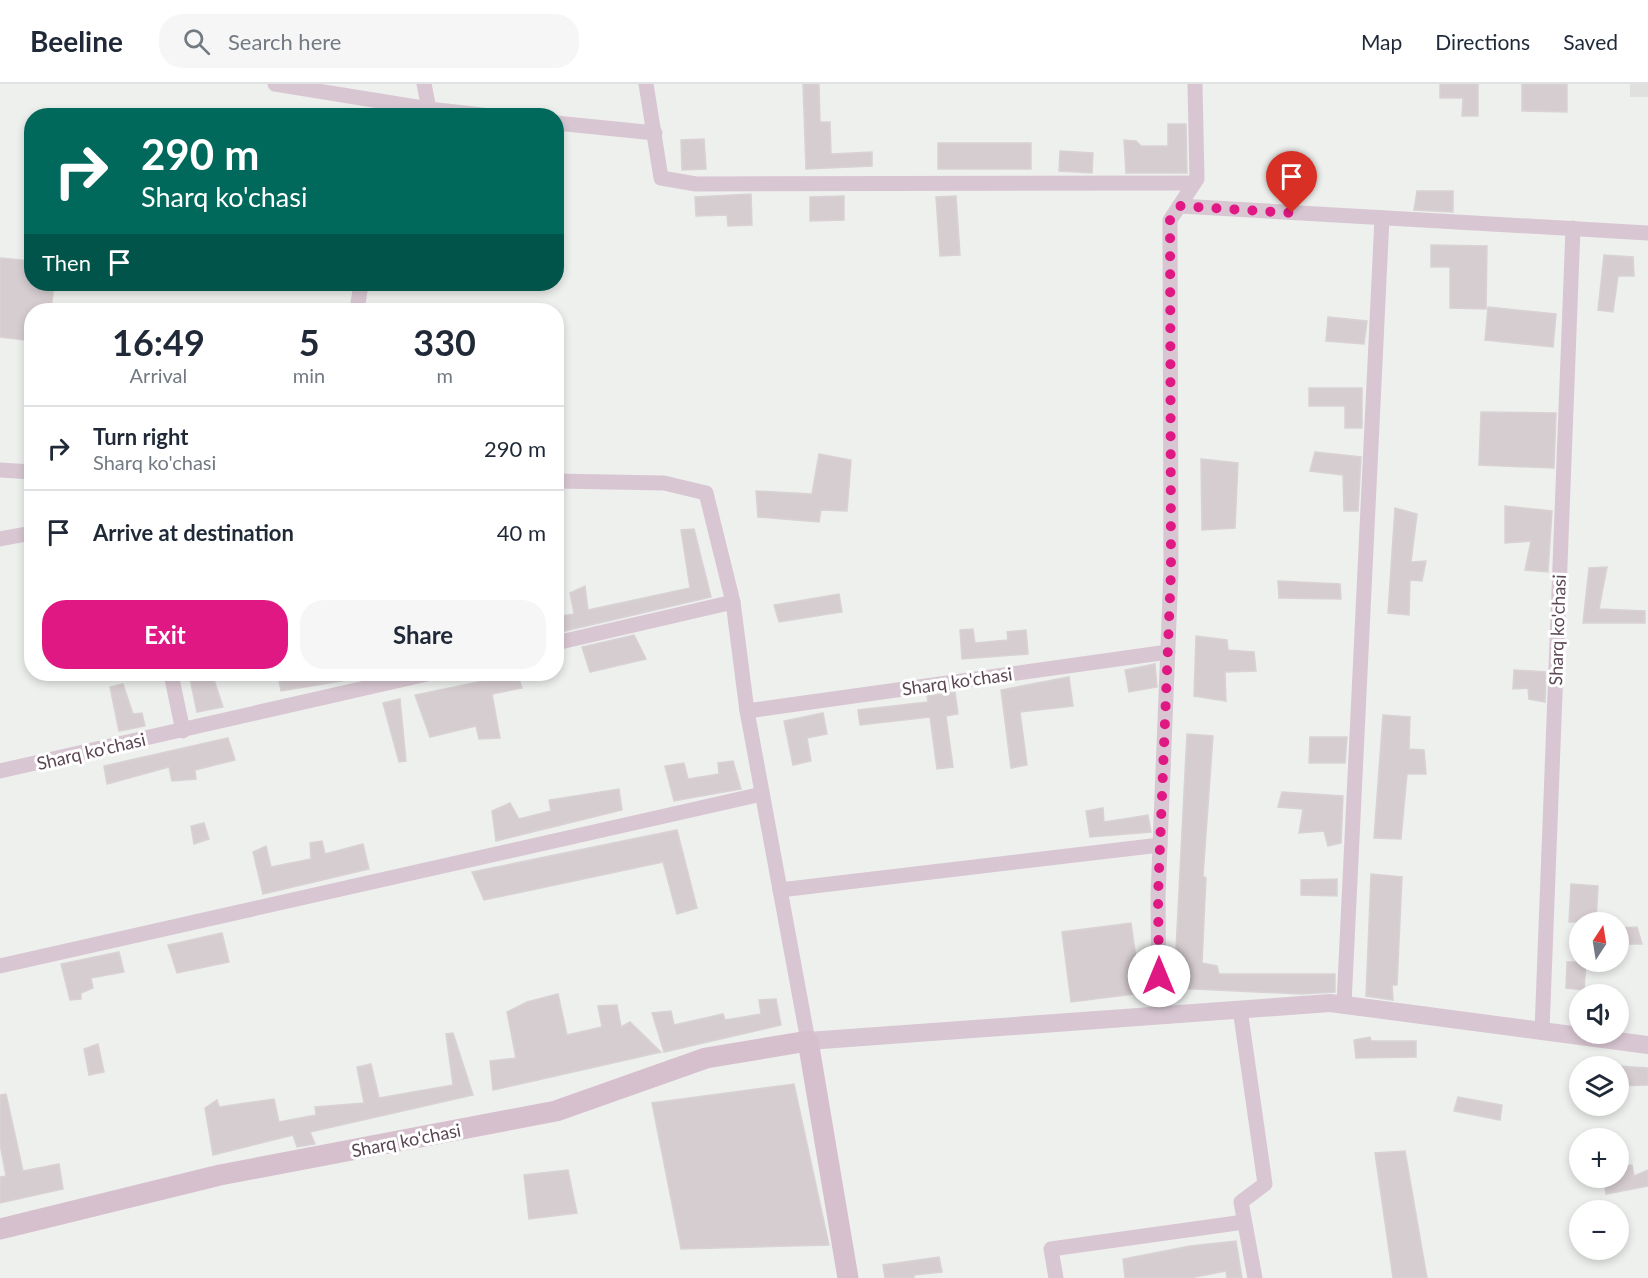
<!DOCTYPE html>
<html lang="en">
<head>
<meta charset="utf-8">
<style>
  :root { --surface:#fff; --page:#f6f6f7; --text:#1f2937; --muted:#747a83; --line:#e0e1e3; --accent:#e01883 }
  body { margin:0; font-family:Lato,sans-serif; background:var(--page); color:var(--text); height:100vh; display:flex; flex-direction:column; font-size:22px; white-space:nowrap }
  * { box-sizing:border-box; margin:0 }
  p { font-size:20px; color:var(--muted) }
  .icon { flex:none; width:33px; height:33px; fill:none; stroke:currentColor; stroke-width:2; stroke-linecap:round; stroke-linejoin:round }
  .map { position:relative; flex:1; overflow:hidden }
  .sheet { position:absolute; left:24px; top:219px; width:540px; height:378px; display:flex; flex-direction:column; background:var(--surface); border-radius:24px; box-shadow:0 3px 9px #0003 }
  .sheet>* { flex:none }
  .guide { position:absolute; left:24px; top:24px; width:540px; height:183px; border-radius:24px; box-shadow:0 3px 9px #0003; background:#00695c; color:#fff; overflow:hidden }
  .needle { width:39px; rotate:12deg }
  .tools { position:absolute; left:1569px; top:828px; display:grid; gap:12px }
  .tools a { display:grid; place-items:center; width:60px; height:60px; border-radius:50%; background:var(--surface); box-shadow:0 3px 9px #0003; font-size:30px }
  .pin { position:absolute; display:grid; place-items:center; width:51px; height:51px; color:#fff; margin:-62px -26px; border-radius:50% 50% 50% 0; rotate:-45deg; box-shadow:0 0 6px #0007 }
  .pin .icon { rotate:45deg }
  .me { position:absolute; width:66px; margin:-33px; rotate:0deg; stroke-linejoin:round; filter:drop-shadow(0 0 4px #0008) }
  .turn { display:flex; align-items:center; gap:21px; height:126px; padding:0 18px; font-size:27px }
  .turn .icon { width:78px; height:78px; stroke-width:2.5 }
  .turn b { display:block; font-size:42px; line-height:51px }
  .then { display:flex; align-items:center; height:57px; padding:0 18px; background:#0003; gap:12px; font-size:22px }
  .eta { display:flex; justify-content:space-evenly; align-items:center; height:102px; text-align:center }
  .eta b { font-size:36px; font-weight:700; line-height:42px }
  .cta { display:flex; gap:12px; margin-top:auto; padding:12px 18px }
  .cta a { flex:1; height:69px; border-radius:24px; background:var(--accent); color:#fff; font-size:24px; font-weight:700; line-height:69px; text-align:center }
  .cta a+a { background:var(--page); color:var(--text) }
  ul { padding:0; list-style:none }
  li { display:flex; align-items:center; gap:18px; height:84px; padding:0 18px; border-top:2px solid var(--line) }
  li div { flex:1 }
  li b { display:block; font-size:22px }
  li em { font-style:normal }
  header { display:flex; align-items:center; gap:36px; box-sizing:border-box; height:84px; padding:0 30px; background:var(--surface); border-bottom:2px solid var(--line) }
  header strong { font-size:28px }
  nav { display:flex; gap:33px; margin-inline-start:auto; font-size:21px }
  .search { width:420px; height:54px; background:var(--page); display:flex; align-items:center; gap:15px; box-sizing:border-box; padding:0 21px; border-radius:24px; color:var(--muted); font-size:22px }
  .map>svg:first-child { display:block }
</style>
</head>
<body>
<header>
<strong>Beeline</strong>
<div class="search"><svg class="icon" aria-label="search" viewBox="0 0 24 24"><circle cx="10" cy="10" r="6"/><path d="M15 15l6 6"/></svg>Search here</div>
<nav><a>Map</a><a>Directions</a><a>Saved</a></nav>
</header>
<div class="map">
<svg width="1648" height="1194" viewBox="0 0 1648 1194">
  <rect width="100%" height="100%" fill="#eef0ee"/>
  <rect fill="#e0e1df" x="1630" y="0" width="18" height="13"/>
  <g fill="#d6cdd0" stroke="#d9d2d5" stroke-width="1.5">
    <polygon points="803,0 819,0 820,38 830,38 831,70 872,68 872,82 806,85"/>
    <polygon points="1440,0 1478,0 1478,32 1462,32 1463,14 1440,14"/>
    <polygon points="1522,0 1567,0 1567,28 1522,27"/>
    <polygon points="1168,40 1186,40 1187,89 1126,89 1124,56 1136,57 1141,62 1168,62"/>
    <polygon points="704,55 706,85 682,86 681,56"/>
    <rect x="938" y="59" width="93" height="26"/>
    <polygon points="1060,67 1093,69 1092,89 1059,87"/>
    <polygon points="1417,107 1453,107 1453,128 1414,126"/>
    <polygon points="751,110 752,141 728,142 727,131 696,132 695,113"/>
    <polygon points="844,112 844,136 810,137 810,113"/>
    <polygon points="956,112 960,171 940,172 936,113"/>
    <polygon points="1431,161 1487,162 1486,225 1450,224 1450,183 1431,183"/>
    <polygon points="1604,171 1633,173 1634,192 1618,192 1613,228 1598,226"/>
    <polygon points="0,174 32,177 32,200 54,200 51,226 32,226 32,257 0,253"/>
    <polygon points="1488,223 1556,230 1553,263 1485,256"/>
    <polygon points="1328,233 1367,237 1364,260 1326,257"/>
    <polygon points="1309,304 1362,304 1362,344 1345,344 1345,322 1309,322"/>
    <polygon points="1481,328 1556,329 1554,384 1479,381"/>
    <polygon points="1315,368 1361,373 1358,427 1344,427 1343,391 1310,387"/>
    <polygon points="819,370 851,376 847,427 821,426 819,438 758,433 756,407 812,410"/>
    <polygon points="1201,375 1238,379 1235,444 1202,446"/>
    <polygon points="1505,422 1552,427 1548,488 1525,486 1531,457 1505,459"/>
    <polygon points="1395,424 1417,430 1411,478 1426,477 1422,497 1410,496 1409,531 1388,529"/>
    <polygon points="694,445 711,513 556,549 556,533 574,530 570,509 585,502 588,526 690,504 681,446"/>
    <polygon points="1607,483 1599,525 1645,527 1645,539 1583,539 1589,484"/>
    <polygon points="1278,497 1340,500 1341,515 1279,514"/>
    <polygon points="839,510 842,528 779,538 774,521"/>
    <polygon points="973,545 975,559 1008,556 1007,548 1026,546 1028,570 962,575 960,546"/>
    <polygon points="634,551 646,575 590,588 582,563"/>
    <polygon points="1196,552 1227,556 1228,566 1254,568 1256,587 1225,588 1226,617 1194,612"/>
    <polygon points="1155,580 1157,603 1129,608 1125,586"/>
    <polygon points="1514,586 1546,588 1545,618 1529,615 1528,604 1513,605"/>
    <polygon points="189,590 212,590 223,623 197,628"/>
    <polygon points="278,590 341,590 342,597 281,607"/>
    <polygon points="517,590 522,604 492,610 500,654 479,655 476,642 430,653 415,611"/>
    <polygon points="1069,593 1073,622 1020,628 1027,681 1011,684 1001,606"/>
    <polygon points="123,600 133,630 142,629 145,642 119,647 110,603"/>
    <polygon points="955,608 958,630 946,632 953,683 937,685 930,633 860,641 858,626 928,618 927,612"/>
    <polygon points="400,615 406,677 399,678 383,619"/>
    <polygon points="823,629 827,650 807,654 811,677 793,681 784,637"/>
    <polygon points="1383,631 1410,633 1409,665 1424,666 1426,690 1407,690 1401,755 1374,754"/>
    <polygon points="1187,650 1213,652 1203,792 1206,794 1202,879 1217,882 1219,890 1335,890 1335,908 1301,910 1174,904"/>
    <polygon points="1310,653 1347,653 1345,679 1309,679"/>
    <polygon points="228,654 235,676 195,686 196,695 172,697 169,683 107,700 104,682"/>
    <polygon points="733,677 741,705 674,717 665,682 684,679 688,695 719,690 718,679"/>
    <polygon points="619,705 622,726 496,757 492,727 510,719 519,735 551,727 549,716"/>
    <polygon points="1282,708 1343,712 1341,759 1328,762 1324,747 1299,749 1303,725 1278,723"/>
    <polygon points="1103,724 1104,738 1148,731 1151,748 1090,753 1086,727"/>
    <polygon points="204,739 209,755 194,760 191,742"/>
    <polygon points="677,746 697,824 677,830 663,778 484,816 472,788"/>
    <polygon points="322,757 325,770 363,760 369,785 263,810 253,768 266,762 271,783 311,775 310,759"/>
    <polygon points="1371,790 1402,793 1397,901 1392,901 1393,916 1366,912"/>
    <polygon points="1337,795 1337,812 1301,811 1301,796"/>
    <polygon points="1571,800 1598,802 1596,838 1569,838"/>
    <polygon points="1131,839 1141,909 1071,918 1062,848"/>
    <polygon points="1637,843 1642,860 1618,860 1618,844"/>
    <polygon points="222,849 229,878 177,889 168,861"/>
    <polygon points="119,868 124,888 91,894 93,904 81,909 81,915 70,916 61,880"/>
    <polygon points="1567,878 1586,878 1584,906 1566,904"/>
    <polygon points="558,910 567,951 602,943 598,922 617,921 621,943 630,938 661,968 493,1006 490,977 516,974 507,928 527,918"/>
    <polygon points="776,915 781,941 664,968 652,929 671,927 674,941 723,930 725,936 761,930 759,916"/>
    <polygon points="453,949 473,1011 310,1048 315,1060 297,1063 293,1051 213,1071 205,1024 217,1016 219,1023 274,1015 279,1038 316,1031 315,1023 364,1019 357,983 371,980 379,1014 453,1001 446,950"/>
    <polygon points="1370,953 1371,957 1416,957 1416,973 1356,974 1354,956"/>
    <polygon points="98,960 104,988 89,991 84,965"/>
    <polygon points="1618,982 1648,984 1648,1001 1618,1002"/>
    <polygon points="794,1000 829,1161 681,1165 652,1019"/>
    <polygon points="6,1010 23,1087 59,1080 63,1105 0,1119 0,1093 6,1092 0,1060 0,1011"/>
    <polygon points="1458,1013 1502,1021 1500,1036 1454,1027"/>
    <polygon points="1405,1067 1427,1194 1393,1194 1375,1069"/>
    <polygon points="1632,1081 1634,1092 1648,1086 1648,1102 1606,1110 1604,1094 1618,1094 1618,1083"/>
    <polygon points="568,1086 577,1129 529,1135 524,1091"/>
    <polygon points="1236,1157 1242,1194 1227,1194 1226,1187 1190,1194 1125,1194 1123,1175 1190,1162"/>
    <polygon points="939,1173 942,1188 914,1191 914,1194 885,1194 883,1181"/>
  </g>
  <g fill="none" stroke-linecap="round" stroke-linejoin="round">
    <g stroke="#d8c7d2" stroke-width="15">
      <polyline points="275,0 429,25 490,32"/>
      <polyline points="424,0 429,25"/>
      <polyline points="646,0 661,94 696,100 1194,99"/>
      <polyline points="556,39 655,49"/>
      <polyline points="1180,122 1648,149"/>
      <polyline points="357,226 361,200"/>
      <polyline points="0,386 32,388"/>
      <polyline points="556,397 664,399 706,409 733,518 747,627 808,957"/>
      <polyline points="0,455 32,449"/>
      <polyline points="556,559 733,518"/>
      <polyline points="171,590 183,647"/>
      <polyline points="747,627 1168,568"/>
      <polyline points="0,687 427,590"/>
      <polyline points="780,806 1160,761"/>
      <polyline points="0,882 762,710"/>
      <polyline points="1344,920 1382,134"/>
      <polyline points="1240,925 1265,1100 1241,1118 1255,1194"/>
      <polyline points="1159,932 1158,812 1171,487 1170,136 1197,95 1195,0"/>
      <polyline points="1542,947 1573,144"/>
      <polyline points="1056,1194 1051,1165 1244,1138"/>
    </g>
    <polyline stroke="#d8c7d2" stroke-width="18" points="808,957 1330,919 1648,961"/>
    <polyline stroke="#d7c0cd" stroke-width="21" points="0,1145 220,1091 556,1027 706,974 808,957 848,1194"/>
  </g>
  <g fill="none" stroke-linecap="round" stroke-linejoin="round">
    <polyline stroke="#e01883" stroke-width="10" stroke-dasharray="0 18" points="1159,892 1158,812 1171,487 1170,136 1180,122 1292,129"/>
  </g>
  <g text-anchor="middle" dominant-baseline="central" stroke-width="6" stroke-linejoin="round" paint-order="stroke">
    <g font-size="18" fill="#5b4653" stroke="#fff">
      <text transform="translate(1557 546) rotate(-88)">Sharq ko'chasi</text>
      <text transform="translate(957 597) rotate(-8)">Sharq ko'chasi</text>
      <text transform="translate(91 667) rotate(-13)">Sharq ko'chasi</text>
      <text transform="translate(406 1056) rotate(-11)">Sharq ko'chasi</text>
    </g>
  </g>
</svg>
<div class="tools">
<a><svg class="needle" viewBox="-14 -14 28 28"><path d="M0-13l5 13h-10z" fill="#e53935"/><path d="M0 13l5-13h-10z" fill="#747a83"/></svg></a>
<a><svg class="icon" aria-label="sound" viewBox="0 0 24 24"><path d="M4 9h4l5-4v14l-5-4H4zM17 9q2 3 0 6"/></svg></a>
<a><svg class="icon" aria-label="layers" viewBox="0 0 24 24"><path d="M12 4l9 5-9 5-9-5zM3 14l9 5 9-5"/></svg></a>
<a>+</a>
<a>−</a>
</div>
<div class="pin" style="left:1292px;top:129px;background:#d93025"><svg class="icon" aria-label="arrive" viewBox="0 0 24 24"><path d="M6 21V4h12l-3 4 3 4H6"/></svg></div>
<svg class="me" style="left:1159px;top:892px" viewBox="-20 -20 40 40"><circle r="19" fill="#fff"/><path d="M0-13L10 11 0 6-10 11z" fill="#e01883"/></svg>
<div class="guide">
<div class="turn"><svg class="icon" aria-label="right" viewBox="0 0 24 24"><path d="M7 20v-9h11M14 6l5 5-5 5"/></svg><div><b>290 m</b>Sharq ko'chasi</div></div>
<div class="then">Then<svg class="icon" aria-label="arrive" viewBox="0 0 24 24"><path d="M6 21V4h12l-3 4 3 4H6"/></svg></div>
</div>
<section class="sheet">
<div class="eta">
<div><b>16:49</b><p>Arrival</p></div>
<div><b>5</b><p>min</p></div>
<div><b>330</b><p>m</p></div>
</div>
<ul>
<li><svg class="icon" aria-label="right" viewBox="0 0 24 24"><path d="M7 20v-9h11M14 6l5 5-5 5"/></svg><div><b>Turn right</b><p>Sharq ko'chasi</p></div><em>290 m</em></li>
<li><svg class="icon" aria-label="arrive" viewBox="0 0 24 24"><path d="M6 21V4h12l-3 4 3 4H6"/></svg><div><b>Arrive at destination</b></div><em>40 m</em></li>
</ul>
<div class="cta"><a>Exit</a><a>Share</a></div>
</section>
</div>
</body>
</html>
